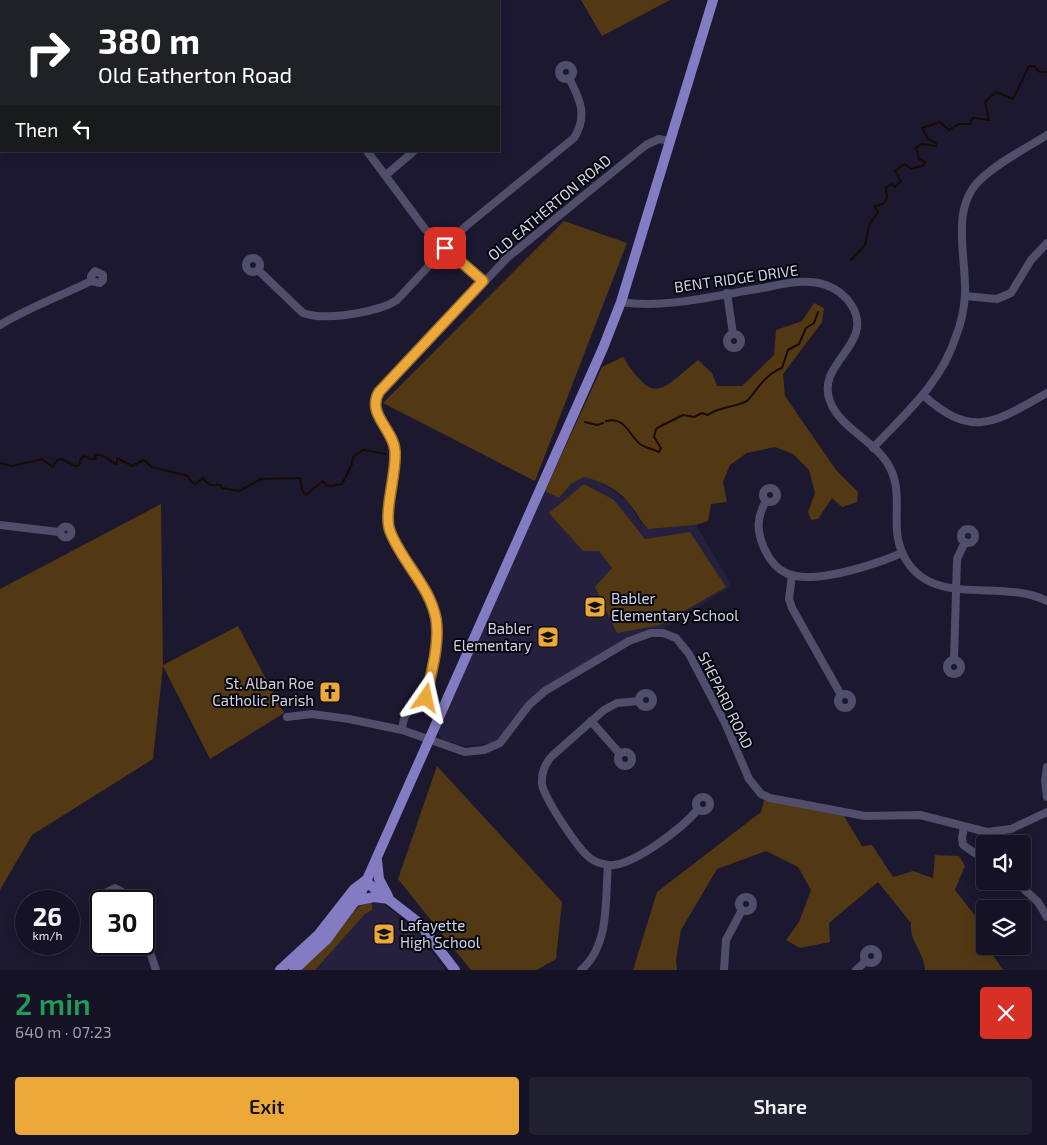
<!DOCTYPE html>
<html lang="en">
<head>
<meta charset="utf-8">
<style>
  :root { --surface:#141224; --page:#212031; --text:#f1f3f6; --muted:#9d9ea6; --line:#333241; --accent:#eca93a }
  body { margin:0; font-family:"Exo 2",sans-serif; background:var(--page); color:var(--text); height:100vh; display:flex; flex-direction:column; font-size:19px; white-space:nowrap }
  * { box-sizing:border-box; margin:0 }
  p { font-size:16px; color:var(--muted) }
  .icon { flex:none; width:28px; height:28px; fill:none; stroke:currentColor; stroke-width:2; stroke-linecap:round; stroke-linejoin:round }
  .map { position:relative; height:970px; overflow:hidden }
  .side { display:flex; flex-direction:column; background:var(--surface); flex:1 }
  .side>* { flex:none }
  .guide { position:absolute; left:0px; top:0px; width:500px; height:152px; box-shadow:0 2px 12px #0003,0 0 0 1px var(--line); background:#202124; color:#fff; overflow:hidden }
  .buttons { position:absolute; left:976px; top:835px; display:grid; gap:10px }
  .buttons a { display:grid; place-items:center; width:55px; height:55px; border-radius:5px; background:var(--surface); box-shadow:0 2px 12px #0003,0 0 0 1px var(--line); font-size:25px }
  .speed { position:absolute; left:15px; top:890px; display:flex; gap:10px; font-size:25px; font-weight:700; text-align:center }
  .speed>* { display:grid; place-content:center; width:65px; height:65px; border-radius:50%; background:var(--surface); box-shadow:0 2px 12px #0003,0 0 0 1px var(--line); line-height:1 }
  .speed small { font-size:12px; font-weight:400 }
  .speed .limit { border:2px solid #111; border-radius:8px; background:#fff; color:#111 }
  .pin { position:absolute; display:grid; place-items:center; width:42px; height:42px; color:#fff; margin:-21px; border-radius:10px; box-shadow:0 2px 8px #0006 }
  .me { position:absolute; width:55px; margin:-28px; rotate:11deg; stroke-linejoin:round; filter:drop-shadow(0 0 4px #0008) }
  .turn { display:flex; align-items:center; gap:18px; height:105px; padding:0 15px; font-size:22px }
  .turn .icon { width:65px; height:65px; stroke-width:2.5 }
  .turn b { display:block; font-size:35px; line-height:42px }
  .then { display:flex; align-items:center; height:48px; padding:0 15px; background:#0003; gap:10px; font-size:19px }
  .round { display:grid; place-items:center; flex:none; width:52px; height:52px; border-radius:5px; background:var(--page) }
  .overview { display:flex; align-items:center; justify-content:space-between; height:85px; padding:0 15px }
  h1 { font-size:30px; font-weight:600; line-height:38px; color:#1e9e55 }
  .cta { display:flex; gap:10px; margin-top:auto; padding:10px 15px }
  .cta a { flex:1; height:58px; border-radius:5px; background:var(--accent); color:#111; font-size:20px; font-weight:600; line-height:58px; text-align:center }
  .cta a+a { background:var(--page); color:var(--text) }
  .map>svg:first-child { display:block }
</style>
</head>
<body>
<div class="map">
<svg width="1047" height="970" viewBox="0 0 1047 970">
  <rect width="100%" height="100%" fill="#1b1830"/>
  <g fill="#24203e">
    <polygon points="584,476 596,479 628,501 639,520 648,529 696,525 732,586 663,629 642,632 624,640 551,685 500,736 491,743 465,746 443,740 439,735 439,728 545,491 559,498 571,484"/>
    <polygon points="372,900 380,901 411,926 446,970 315,970 365,914 372,910"/>
  </g>
  <g fill="#523913">
    <polygon points="581,0 670,0 602,36"/>
    <polygon points="564,221 627,243 535,481 383,403"/>
    <path d="M 814,303 L 824,308 L 822,322 L 783,374 L 785,396 L 836,470 L 858,492 L 857,502 L 842,507 L 832,498 L 818,519 L 811,520 L 808,512 L 815,493 L 809,470 L 793,454 L 775,447 L 747,453 L 730,465 L 723,482 L 727,502 L 711,504 L 708,521 L 696,525 L 648,529 C 640,521 636,511 629,503 C 620,490 598,480 584,477 L 571,484 L 559,498 L 545,491 L 602,367 L 623,357 C 655,406 660,391 698,360 L 712,373 L 717,386 L 742,386 L 774,355 L 776,330 L 802,321 Z"/>
    <polygon points="584,484 614,500 645,539 690,532 726,587 660,625 617,633 595,587 612,568 599,551 583,551 549,513"/>
    <polygon points="161,504 163,665 238,626 284,713 210,759 163,666 153,759 32,835 0,890 0,589"/>
    <polygon points="437,766 562,902 556,959 537,970 471,970 398,879"/>
    <path d="M 764,800 L 844,816 L 862,846 L 872,845 L 893,877 L 913,871 L 933,878 L 935,855 L 959,856 L 965,866 L 955,890 L 977,918 L 985,946 L 987,946 L 1003,970 L 925,970 C 924,952 909,941 911,923 L 878,882 L 829,923 L 830,942 L 800,948 L 786,940 L 799,922 L 811,890 L 798,867 L 766,851 L 717,869 L 681,930 L 676,960 L 677,970 L 633,970 L 657,892 L 761,812 Z"/>
    <polygon points="372,900 372,910 365,914 315,970 297,970 338,932 358,907"/>
  </g>
  <g fill="none" stroke-linecap="round" stroke-linejoin="round">
    <g stroke="#180b00" stroke-width="2">
      <polyline points="851,260 865,245 869,225 878,212 874,206 883,204 887,198 886,187 892,184 895,187 901,181 895,171 904,164 912,169 924,165 925,162 919,159 916,148 921,144 936,146 936,143 928,139 922,128 940,122 949,130 959,124 970,124 973,118 989,120 985,102 996,92 1013,99 1029,66 1034,66 1040,72 1047,72"/>
      <path d="M 606,421 C 625,416 628,434 640,444 C 645,448 653,449 659,452 L 661,448 L 654,437 L 656,429 L 661,426 L 683,415 L 694,417 L 702,413 L 708,415 C 718,406 740,407 748,400 C 759,387 766,374 782,368 L 788,350 L 799,344 L 806,328 L 814,323 L 818,312"/>
      <polyline points="585,422 597,425 603,423"/>
      <path d="M 0,463 L 12,466 L 42,459 L 53,467 L 57,460 L 61,459 L 76,466 L 79,465 L 81,458 L 85,456 L 90,459 L 96,459 L 95,455 C 108,454 108,462 117,464 L 117,458 L 132,466 L 144,460 L 152,467 L 188,476 L 191,482 L 196,484 L 202,478 L 210,485 L 220,485 L 222,488 L 239,491 L 261,479 L 297,478 L 300,478 L 302,490 L 306,495 L 323,481 L 326,485 L 331,486 L 342,484 L 352,464 L 353,457 L 363,450 L 385,454"/>
    </g>
    <g stroke="#504e6a" stroke-width="8">
      <circle cx="566" cy="72" r="7"/>
      <polyline points="367,151 425,229 483,281"/>
      <polyline points="386,175 414,151"/>
      <circle cx="253" cy="265" r="7"/>
      <path d="M 258,270 L 303,313 C 324,321 367,313 388,305 L 397,300 L 466,226 L 574,138 C 588,116 580,99 569,78"/>
      <polyline points="727,293 733,334"/>
      <polyline points="965,296 997,299 1011,293 1031,260 1047,243"/>
      <path d="M 621,302 C 667,309 717,295 763,288 C 783,284 806,278 826,285 C 837,289 846,296 852,306 C 875,345 815,363 830,401 C 840,429 877,441 890,468 C 904,494 890,525 902,552 C 927,611 1001,577 1047,601"/>
      <path d="M 0,325 C 29,307 61,296 91,281 L 100,283 L 103,280 L 103,275 L 95,271 L 91,276 L 91,281"/>
      <circle cx="734" cy="341" r="7"/>
      <path d="M 923,395 C 973,440 995,422 1047,393"/>
      <path d="M 873,448 C 905,414 942,382 956,336 C 961,324 964,309 965,295 C 967,258 949,208 981,179 C 1000,161 1025,149 1047,135"/>
      <circle cx="770" cy="495" r="7"/>
      <path d="M 766,501 C 757,517 756,530 764,548 C 769,559 775,568 786,573 C 813,586 876,564 902,553"/>
      <polyline points="0,525 59,532"/>
      <circle cx="66" cy="532" r="5.5"/>
      <circle cx="968" cy="536" r="7"/>
      <polyline points="792,575 789,599 792,608 841,695"/>
      <circle cx="954" cy="667" r="7"/>
      <polyline points="954,660 957,559 965,542"/>
      <circle cx="646" cy="700" r="7"/>
      <circle cx="845" cy="701" r="7"/>
      <path d="M 639,701 L 617,703 L 604,710 L 552,756 C 545,763 541,774 542,784 C 544,798 578,849 590,858 C 595,862 602,864 608,865 C 631,868 684,827 698,809"/>
      <polyline points="287,717 312,714 349,719 402,730 465,752 484,750 500,743 529,705 545,691 629,641 651,633 663,633 676,638 689,654 725,723 749,779 761,794 770,798 865,816 920,815 987,832 1011,829 1047,812"/>
      <polyline points="591,721 620,754"/>
      <path d="M 402,730 C 405,702 415,716 424,700 C 431,688 437,640 437,625 C 434,588 395,559 388,527 C 383,500 402,471 394,444 C 389,426 372,417 377,396 L 507,258 L 646,145 L 659,139 L 670,141"/>
      <circle cx="625" cy="759" r="7"/>
      <polyline points="1047,767 1045,781 1047,797"/>
      <circle cx="703" cy="804" r="7"/>
      <polyline points="964,827 962,838 963,845 985,860"/>
      <polyline points="1015,881 1038,902 1047,917"/>
      <circle cx="746" cy="904" r="7"/>
      <polyline points="106,901 107,892 115,888 121,891 126,901"/>
      <polyline points="144,934 156,970"/>
      <circle cx="871" cy="956" r="7"/>
      <path d="M 581,970 C 610,946 605,900 608,865"/>
      <polyline points="724,970 726,940 742,910"/>
      <polyline points="856,970 866,961"/>
    </g>
    <g stroke="#847cc3" stroke-width="10">
      <polyline points="377,860 379,879 388,896"/>
      <polyline points="365,881 419,923 455,970"/>
      <polyline points="355,901 374,897 389,899"/>
      <polyline points="280,970 318,935 354,889 365,881"/>
      <polyline points="294,970 327,939 361,893 603,348 621,302 713,0"/>
    </g>
  </g>
  <g fill="none" stroke-linecap="round" stroke-linejoin="round">
    <g stroke="#996e26" stroke-width="12">
      <path id="route" d="M 426,698 C 431,673 440,644 436,619 C 430,586 401,561 390,531 C 383,513 397,473 395,451 C 394,430 366,414 379,392 L 483,281 L 445,248"/>
    </g>
    <use href="#route" stroke="#eca93a" stroke-width="9"/>
  </g>
  <defs>
    <g id="school-square" transform="scale(1.125)"><rect x="-9" y="-9" width="18" height="18" rx="4" fill="#eca93a" stroke="#06060f"/><path d="M0-5L7-2L0 1L-7-2ZM-4 1L0 2.5L4 1V4Q0 6-4 4Z" fill="#111"/></g>
    <g id="church-square" transform="scale(1.125)"><rect x="-9" y="-9" width="18" height="18" rx="4" fill="#eca93a" stroke="#06060f"/><path d="M-1.2-6h2.4v3.5h3.3v2.4h-3.3V6h-2.4V-.1h-3.3v-2.4h3.3Z" fill="#111"/></g>
  </defs>
  <g fill-rule="evenodd">
    <use href="#school-square" x="595" y="607"/>
    <use href="#school-square" x="548" y="637"/>
    <use href="#church-square" x="330" y="692"/>
    <use href="#school-square" x="384" y="934"/>
  </g>
  <g text-anchor="middle" dominant-baseline="central" stroke-width="4" stroke-linejoin="round" paint-order="stroke">
    <g font-size="15" fill="#d3d2e3" stroke="#06060f">
      <text transform="translate(549 207) rotate(-40)">OLD EATHERTON ROAD</text>
      <text transform="translate(736 278) rotate(-8)">BENT RIDGE DRIVE</text>
      <text transform="translate(726 700) rotate(64)">SHEPARD ROAD</text>
    </g>
    <g font-size="15" fill="#d3d2e3" stroke="#06060f" text-anchor="start">
      <text x="611" y="598">Babler<tspan x="611" dy="17">Elementary School</tspan></text>
      <text x="532" y="628" text-anchor="end">Babler<tspan x="532" dy="17">Elementary</tspan></text>
      <text x="314" y="683" text-anchor="end">St. Alban Roe<tspan x="314" dy="17">Catholic Parish</tspan></text>
      <text x="400" y="925">Lafayette<tspan x="400" dy="17">High School</tspan></text>
    </g>
  </g>
</svg>
<div class="buttons">
<a><svg class="icon" aria-label="sound" viewBox="0 0 24 24"><path d="M4 9h4l5-4v14l-5-4H4zM17 9q2 3 0 6"/></svg></a>
<a><svg class="icon" aria-label="layers" viewBox="0 0 24 24"><path d="M12 4l9 5-9 5-9-5zM3 14l9 5 9-5"/></svg></a>
</div>
<div class="speed"><div>26<small>km/h</small></div><div class="limit">30</div></div>
<div class="pin" style="left:445px;top:248px;background:#d93025"><svg class="icon" aria-label="arrive" viewBox="0 0 24 24"><path d="M6 21V4h12l-3 4 3 4H6"/></svg></div>
<svg class="me" style="left:426px;top:698px" viewBox="-20 -20 40 40"><path d="M0-17L14 15 0 8-14 15z" fill="#eca93a" stroke="#fff" stroke-width="4"/></svg>
<div class="guide">
<div class="turn"><svg class="icon" aria-label="right" viewBox="0 0 24 24"><path d="M7 20v-9h11M14 6l5 5-5 5"/></svg><div><b>380 m</b>Old Eatherton Road</div></div>
<div class="then">Then<svg class="icon" aria-label="left" viewBox="0 0 24 24"><path d="M17 20v-9H6M10 6l-5 5 5 5"/></svg></div>
</div>
</div>
<section class="side">
<div class="overview"><div><h1>2 min</h1><p>640 m · 07:23</p></div><a class="round" style="background:#d93025;color:#fff"><svg class="icon" aria-label="close" viewBox="0 0 24 24"><path d="M6 6l12 12M18 6L6 18"/></svg></a></div>
<div class="cta"><a>Exit</a><a>Share</a></div>
</section>
</body>
</html>
